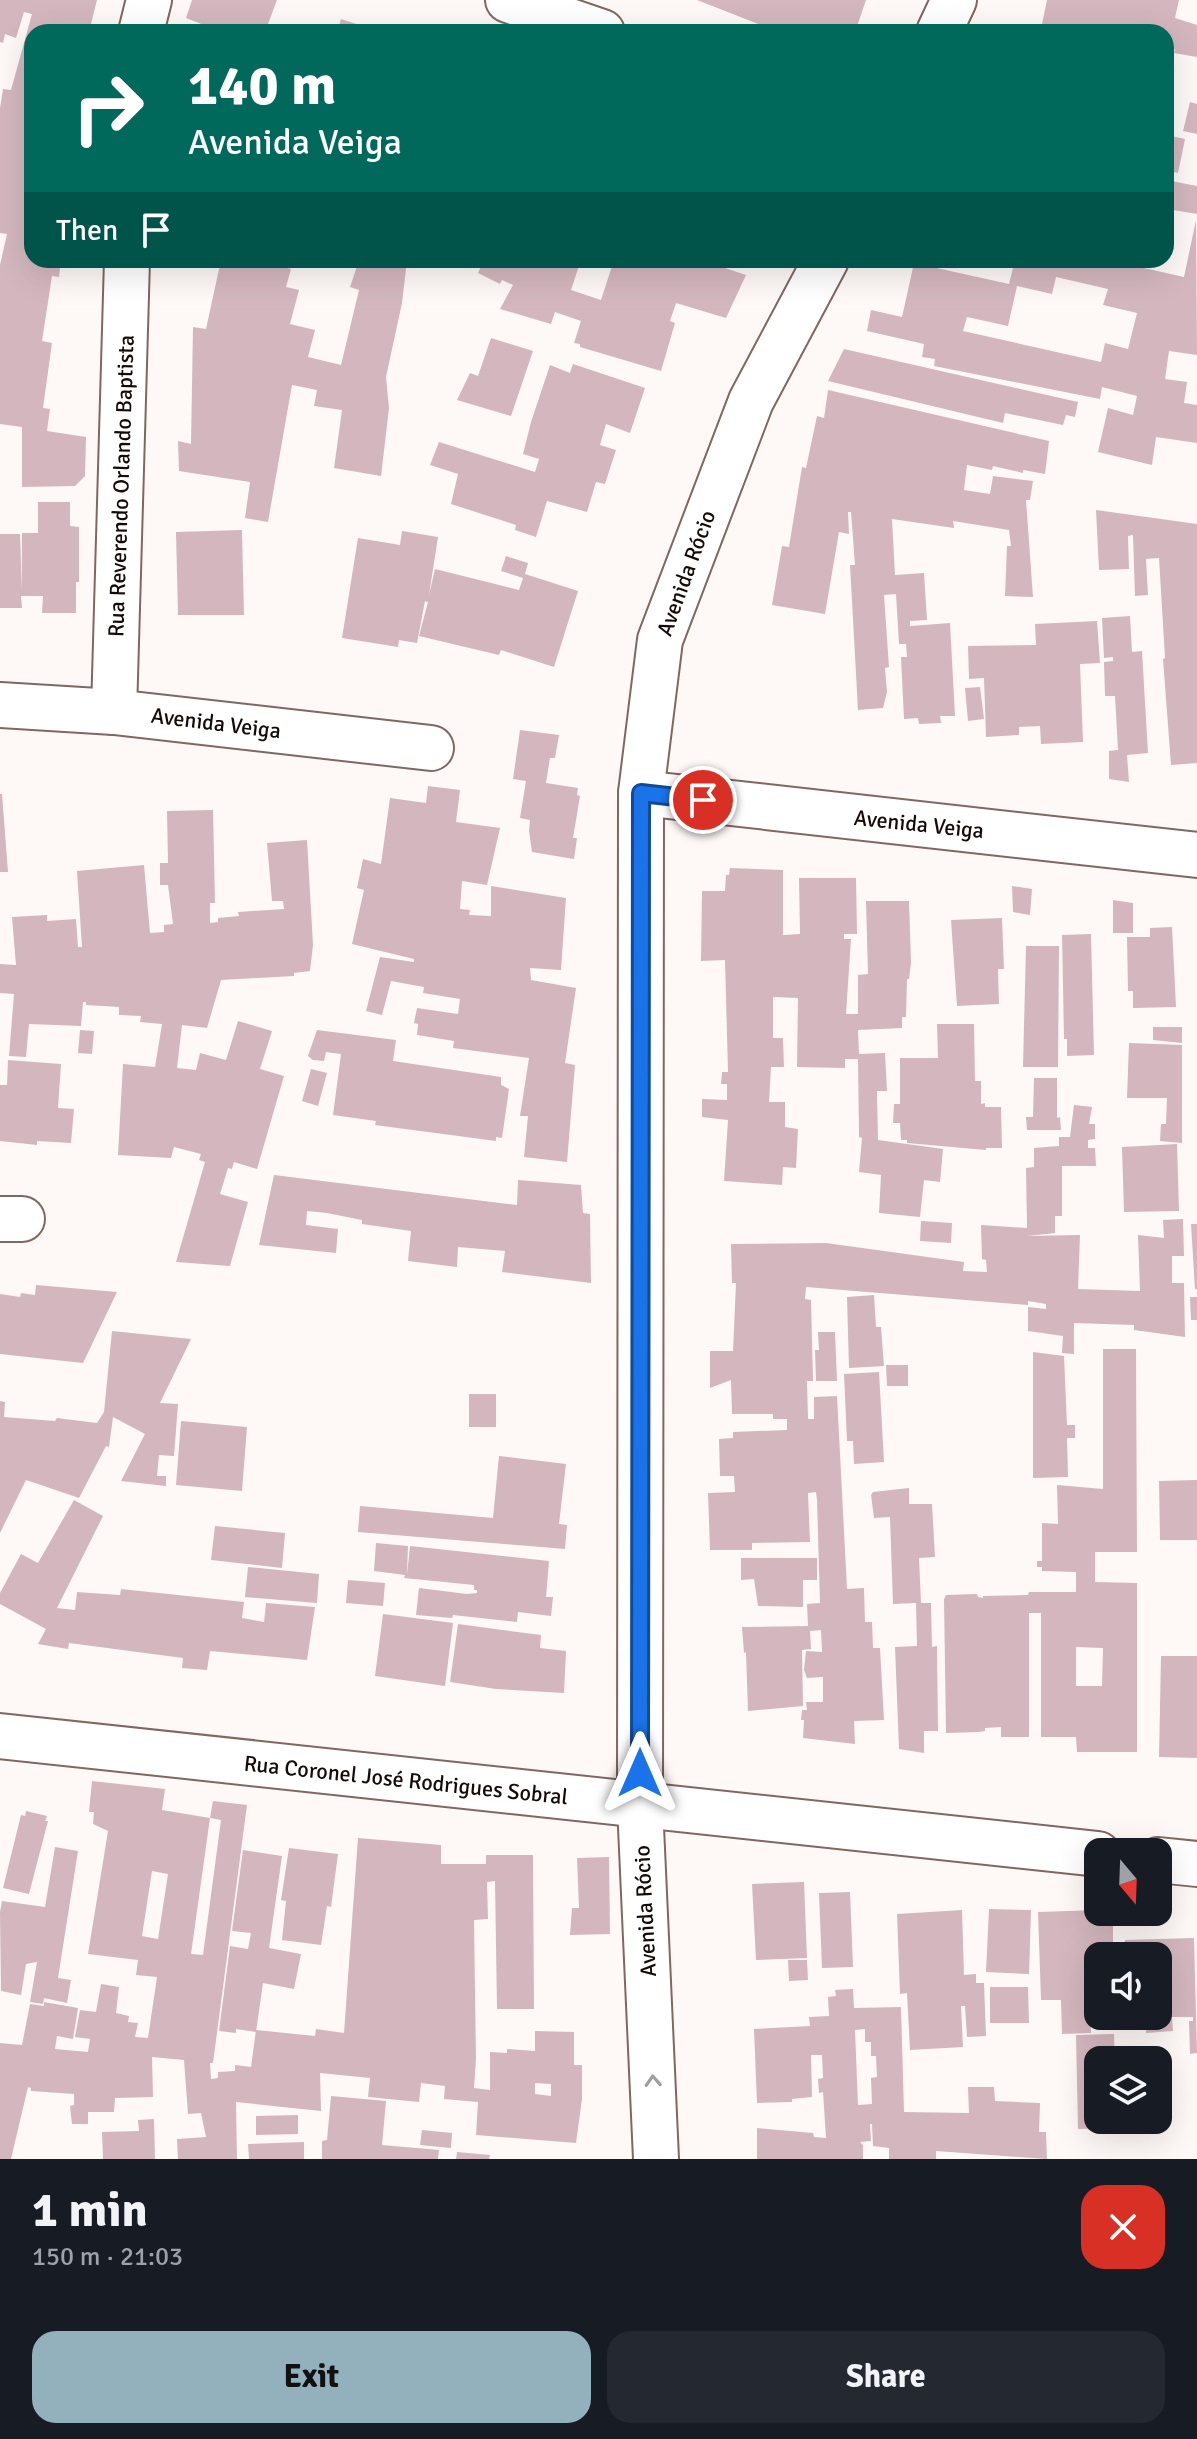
<!DOCTYPE html>
<html lang="en">
<head>
<meta charset="utf-8">
<style>
  :root { --surface:#171b24; --page:#242831; --text:#f1f3f6; --muted:#9ea1a6; --accent:#92b1bc }
  body { margin:0; font-family:Signika,sans-serif; background:var(--page); color:var(--text); height:100vh; display:flex; flex-direction:column; font-size:30px; white-space:nowrap }
  * { box-sizing:border-box; margin:0 }
  p { font-size:26px; color:var(--muted) }
  .icon { flex:none; width:44px; height:44px; fill:none; stroke:currentColor; stroke-width:2; stroke-linecap:round; stroke-linejoin:round }
  .map { position:relative; height:2159px; overflow:hidden }
  .panel { display:flex; flex-direction:column; background:var(--surface); flex:1 }
  .panel>* { flex:none }
  .banner { position:absolute; left:24px; top:24px; width:1150px; height:244px; border-radius:24px; box-shadow:0 8px 32px #0002; background:#00695c; color:#fff; overflow:hidden }
  .needle { width:52px; rotate:161deg }
  .controls { position:absolute; left:1084px; top:1838px; display:grid; gap:16px }
  .controls a { display:grid; place-items:center; width:88px; height:88px; border-radius:16px; background:var(--surface); box-shadow:0 8px 32px #0002; font-size:40px }
  .pin { position:absolute; display:grid; place-items:center; width:68px; height:68px; color:#fff; margin:-34px; border:4px solid #fff; border-radius:50%; box-shadow:0 2px 8px #0007 }
  .me { position:absolute; width:88px; margin:-44px; rotate:0deg; stroke-linejoin:round; filter:drop-shadow(0 0 6px #0008) }
  .turn { display:flex; align-items:center; gap:28px; height:168px; padding:0 32px; font-size:36px }
  .turn .icon { width:104px; height:104px; stroke-width:2.5 }
  .turn b { display:block; font-size:56px; line-height:68px }
  .then { display:flex; align-items:center; height:76px; padding:0 32px; background:#0003; gap:16px; font-size:30px }
  .round { display:grid; place-items:center; flex:none; width:84px; height:84px; border-radius:24px; background:var(--page) }
  .headline { display:flex; align-items:center; justify-content:space-between; height:136px; padding:0 32px }
  h1 { font-size:48px; font-weight:800; line-height:60px }
  .cta { display:flex; gap:16px; margin-top:auto; padding:16px 32px }
  .cta a { flex:1; height:92px; border-radius:24px; background:var(--accent); color:#111; font-size:32px; font-weight:800; line-height:92px; text-align:center }
  .cta a+a { background:var(--page); color:var(--text) }
  .map>svg:first-child { display:block }
</style>
</head>
<body>
<div class="map">
<svg width="1197" height="2159" viewBox="0 0 1197 2159">
  <rect width="100%" height="100%" fill="#fef8f7"/>
  <g fill="#d4b7be" fill-rule="evenodd">
    <polygon points="0,0 97,0 89,32 32,32 32,260 61,260 59,277 52,276 42,341 52,343 43,408 50,409 47,431 86,437 85,476 75,486 22,487 22,427 0,424 0,265 7,234 0,233 0,108 3,89 11,90 32,14 24,12 16,38 5,34 3,43 0,42"/>
    <polygon points="192,0 277,0 265,32 201,32 204,25 186,18"/>
    <polygon points="697,0 866,0 855,32 779,32"/>
    <polygon points="1047,0 1179,0 1175,18 1197,25 1197,57 1174,53 1175,49 1166,48 1166,32 1057,32 1041,29"/>
    <polygon points="341,19 378,31 378,32 337,32"/>
    <polygon points="1190,102 1197,104 1197,134 1183,131"/>
    <polygon points="1166,135 1185,139 1178,173 1166,170"/>
    <polygon points="1166,180 1197,186 1197,214 1173,210 1171,219 1166,218"/>
    <path d="M 1196,220 L 1197,355 L 1169,351 L 1165,379 L 1187,382 L 1184,403 L 1197,405 L 1197,443 L 1156,437 L 1152,465 L 1098,452 L 1108,408 L 1133,415 L 1137,396 L 1102,387 L 1100,399 L 934,366 L 935,359 L 922,357 L 924,344 L 867,331 L 871,310 L 902,317 L 914,263 L 1009,284 L 1015,260 L 1108,260 L 1184,277 ZM 1056,277 L 1108,289 L 1103,305 L 1137,313 L 1128,349 L 1105,343 L 1101,362 L 963,331 L 967,317 L 1008,326 L 1017,286 L 1052,294 Z"/>
    <polygon points="221,260 261,260 291,269 286,287 299,290 290,324 315,330 308,357 341,365 359,290 350,287 359,260 407,260 402,303 386,377 389,408 381,476 334,468 342,410 314,406 317,390 292,385 268,522 245,518 250,482 179,471 178,441 191,444 193,327 206,329"/>
    <polygon points="484,260 581,260 571,290 601,300 614,260 701,260 746,275 726,318 676,303 670,321 675,323 661,371 580,347 580,344 574,343 581,321 555,312 551,324 500,309 513,285 502,280 500,284 478,273"/>
    <polygon points="491,338 533,351 511,416 457,400 470,373 478,376"/>
    <polygon points="844,349 1078,402 1075,417 1066,415 1063,425 1005,413 1003,423 828,381"/>
    <polygon points="573,364 645,388 630,433 606,424 600,445 616,450 605,484 596,482 587,512 547,501 536,537 515,530 516,525 451,504 458,474 430,465 439,442 535,472 539,459 523,454 531,422 550,365 570,373"/>
    <polygon points="828,390 1049,441 1045,474 1023,470 1023,473 993,466 992,470 967,465 964,490 990,494 993,476 1033,481 1030,500 1026,500 1033,597 1005,596 1007,546 1011,546 1009,530 953,521 954,528 892,519 895,575 924,573 927,620 910,621 910,626 950,623 955,716 940,716 941,723 919,724 918,718 904,719 901,657 907,657 906,644 899,644 896,594 884,595 889,667 885,668 887,692 883,708 858,710 850,565 855,565 851,512 848,512 849,534 839,532 825,614 772,605 782,546 789,547 802,467 806,468 817,416 824,418"/>
    <polygon points="38,502 70,502 70,526 79,527 79,582 76,582 76,613 42,613 43,596 21,596 22,608 0,608 0,534 20,534 22,591 22,533 38,533"/>
    <polygon points="1096,510 1197,524 1197,763 1171,765 1163,659 1165,658 1159,558 1146,559 1148,595 1135,596 1133,535 1128,536 1129,569 1099,570"/>
    <polygon points="242,530 244,615 178,615 176,532"/>
    <polygon points="402,531 438,537 429,595 435,569 519,590 523,578 501,571 506,556 528,563 525,574 578,591 554,667 501,650 499,655 419,636 428,602 425,601 417,643 399,640 398,647 342,638 358,538 400,545"/>
    <polygon points="1130,616 1132,652 1142,651 1148,753 1127,755 1129,782 1109,779 1109,751 1118,750 1115,696 1105,696 1104,662 1113,661 1113,657 1104,658 1102,618"/>
    <polygon points="1097,621 1100,663 1080,664 1083,742 1041,744 1040,726 1019,727 1019,735 986,737 984,678 969,679 968,646 1036,645 1035,624"/>
    <polygon points="980,687 984,719 968,721 965,688"/>
    <polygon points="520,730 559,735 555,758 550,758 546,783 578,788 577,795 580,796 573,838 577,838 574,859 532,852 529,831 530,820 520,818 526,781 513,779"/>
    <polygon points="428,786 460,790 456,822 500,828 487,885 462,881 460,909 470,910 469,915 491,916 491,886 566,898 561,970 530,968 531,980 576,988 565,1063 575,1065 567,1162 524,1157 528,1116 520,1116 529,1058 453,1048 454,1041 417,1035 418,1024 414,1023 417,1008 458,1014 460,999 423,993 424,987 391,981 382,1015 366,1011 380,957 414,962 414,959 352,944 364,890 357,888 363,859 381,864 390,798 426,803"/>
    <polygon points="0,794 2,794 8,872 0,872"/>
    <polygon points="213,810 215,903 210,903 210,923 218,922 218,918 239,916 238,912 284,909 283,901 272,901 267,843 307,840 313,945 310,971 294,973 294,976 221,980 207,1028 182,1025 177,1068 196,1070 200,1053 226,1060 238,1021 272,1031 260,1069 284,1076 257,1169 234,1162 232,1169 228,1168 220,1194 248,1202 230,1266 176,1262 205,1162 199,1160 201,1154 174,1147 171,1158 118,1155 123,1064 155,1067 162,1024 140,1022 141,1016 119,1015 119,1007 86,1005 86,1002 83,1002 81,1026 29,1024 26,1057 9,1056 14,994 0,993 0,964 16,965 12,917 47,915 47,921 76,919 78,947 82,947 77,871 144,865 150,933 164,932 164,925 173,924 168,885 160,885 160,863 168,863 167,811"/>
    <polygon points="730,868 783,870 783,935 800,934 799,878 856,878 857,934 844,934 844,939 851,939 846,1014 858,1014 858,975 868,974 866,901 909,901 911,963 909,979 907,979 906,1017 902,1017 902,1028 858,1030 859,1054 885,1053 887,1091 877,1091 878,1140 943,1149 940,1182 924,1180 920,1217 879,1213 881,1175 859,1172 862,1138 859,1137 858,1059 845,1059 845,1068 797,1067 798,998 773,997 773,1038 783,1038 784,1067 771,1067 769,1102 785,1102 785,1127 798,1129 796,1168 783,1167 782,1185 724,1181 728,1120 702,1117 702,1099 727,1100 727,1084 721,1084 722,1072 728,1072 725,960 701,961 702,891 725,891 726,875 729,875"/>
    <polygon points="1012,886 1032,889 1030,915 1013,912"/>
    <polygon points="1113,900 1133,903 1133,933 1113,933"/>
    <polygon points="1002,918 1004,969 998,969 999,1004 957,1006 951,920"/>
    <polygon points="1172,927 1176,1007 1133,1008 1133,991 1128,991 1127,937 1150,937 1150,928"/>
    <polygon points="1091,934 1094,1055 1067,1056 1067,1039 1064,1039 1062,935"/>
    <polygon points="1026,946 1059,946 1058,1067 1023,1067"/>
    <polygon points="937,1024 974,1024 975,1081 981,1081 981,1104 985,1103 985,1107 1001,1107 1002,1148 986,1148 986,1150 907,1143 907,1140 901,1140 900,1123 893,1123 894,1104 900,1104 900,1058 938,1058"/>
    <polygon points="1153,1027 1182,1027 1182,1043 1153,1040"/>
    <polygon points="80,1030 94,1031 92,1054 78,1053"/>
    <polygon points="317,1030 396,1040 393,1061 501,1077 501,1085 509,1089 502,1138 496,1137 496,1141 375,1125 376,1121 333,1115 341,1054 326,1052 324,1061 313,1060 308,1056"/>
    <polygon points="1129,1043 1182,1045 1182,1143 1160,1141 1161,1124 1166,1124 1167,1098 1127,1098"/>
    <polygon points="8,1060 61,1064 58,1108 74,1109 71,1143 37,1141 37,1145 0,1141 0,1085 7,1085"/>
    <polygon points="311,1069 327,1073 318,1106 302,1101"/>
    <polygon points="1034,1078 1057,1078 1057,1118 1060,1117 1061,1130 1027,1130 1026,1117 1033,1117"/>
    <polygon points="1074,1105 1092,1107 1089,1124 1095,1124 1095,1139 1088,1140 1088,1148 1095,1148 1096,1166 1062,1166 1062,1216 1055,1216 1055,1233 1027,1236 1080,1235 1078,1289 1140,1291 1138,1235 1164,1238 1163,1220 1183,1219 1184,1256 1172,1256 1172,1283 1184,1283 1185,1337 1134,1330 1134,1325 1074,1323 1074,1354 1062,1353 1063,1336 1028,1331 1028,1307 1046,1309 1046,1304 1028,1301 1028,1305 806,1287 805,1299 811,1300 813,1381 807,1381 808,1419 814,1419 814,1397 837,1396 847,1589 864,1588 865,1622 872,1622 873,1648 880,1648 884,1720 854,1721 855,1744 803,1738 804,1720 801,1720 802,1710 807,1710 806,1702 823,1702 823,1677 807,1678 804,1670 806,1651 822,1652 821,1630 810,1631 811,1649 802,1650 803,1706 748,1711 746,1652 744,1653 742,1627 808,1626 807,1604 820,1603 817,1500 816,1492 808,1493 810,1542 752,1543 752,1550 710,1550 708,1493 735,1492 734,1476 720,1476 719,1439 733,1438 733,1432 787,1430 787,1419 773,1419 773,1414 732,1414 731,1380 710,1388 710,1351 733,1351 736,1283 732,1283 731,1244 826,1243 964,1262 963,1271 987,1272 986,1260 982,1259 981,1225 1027,1228 1026,1168 1034,1167 1034,1148 1059,1146 1059,1137 1070,1137"/>
    <polygon points="1177,1144 1179,1211 1124,1212 1122,1147"/>
    <polygon points="274,1175 517,1205 518,1180 581,1185 583,1213 590,1214 591,1283 502,1272 505,1251 458,1247 457,1267 408,1261 411,1231 362,1224 362,1220 327,1213 307,1211 306,1225 338,1229 336,1253 259,1245"/>
    <polygon points="921,1221 952,1223 951,1243 920,1241"/>
    <polygon points="1191,1224 1197,1224 1197,1289 1195,1289"/>
    <polygon points="36,1285 117,1292 83,1363 0,1354 0,1294 20,1297 21,1293 35,1295"/>
    <polygon points="874,1295 876,1327 881,1327 884,1366 849,1368 847,1297"/>
    <polygon points="1190,1297 1197,1297 1197,1320 1191,1320"/>
    <polygon points="112,1331 191,1339 160,1403 178,1404 174,1456 159,1455 157,1476 166,1476 166,1486 121,1481 145,1434 113,1417 109,1447 106,1446 79,1498 26,1480 0,1533 0,1401 5,1402 4,1417 55,1421 57,1418 97,1423 104,1412"/>
    <polygon points="818,1332 835,1332 837,1381 816,1381 815,1350 819,1350"/>
    <path d="M 1103,1349 L 1136,1349 L 1137,1552 L 1095,1552 L 1095,1582 L 1137,1583 L 1137,1752 L 1077,1752 L 1076,1737 L 1041,1737 L 1041,1613 L 1029,1613 L 1029,1737 L 1001,1737 L 1001,1727 L 985,1728 L 985,1731 L 979,1732 L 946,1733 L 944,1599 L 946,1595 L 977,1594 L 978,1597 L 983,1598 L 983,1596 L 1028,1595 L 1029,1592 L 1076,1592 L 1076,1572 L 1042,1571 L 1042,1567 L 1037,1567 L 1037,1561 L 1042,1561 L 1042,1523 L 1058,1524 L 1057,1485 L 1103,1489 ZM 1076,1647 L 1103,1648 L 1102,1686 L 1076,1686 Z"/>
    <polygon points="1033,1352 1064,1356 1067,1425 1075,1425 1075,1438 1067,1438 1068,1477 1033,1478"/>
    <polygon points="886,1365 908,1365 908,1386 887,1386"/>
    <polygon points="879,1372 884,1462 854,1464 853,1441 847,1441 844,1374"/>
    <rect x="469" y="1394" width="27" height="33"/>
    <polygon points="181,1421 247,1427 242,1491 176,1485"/>
    <polygon points="499,1456 566,1464 559,1524 567,1525 565,1549 358,1532 360,1506 493,1518"/>
    <polygon points="1197,1480 1197,1540 1160,1540 1159,1481"/>
    <polygon points="909,1488 909,1504 932,1504 935,1557 919,1558 921,1603 931,1603 932,1647 937,1646 938,1731 924,1731 924,1753 899,1749 895,1647 917,1646 916,1603 893,1604 890,1517 874,1518 871,1495 873,1492"/>
    <polygon points="74,1500 103,1516 57,1608 75,1610 77,1592 120,1595 121,1589 244,1602 242,1618 264,1622 266,1603 315,1607 307,1660 210,1651 207,1670 182,1668 183,1658 69,1643 68,1649 38,1644 46,1629 0,1604 0,1593 21,1554 38,1563"/>
    <polygon points="215,1526 285,1533 282,1568 211,1560"/>
    <polygon points="376,1543 408,1546 407,1575 410,1546 549,1561 546,1597 553,1597 551,1616 518,1612 517,1622 453,1615 452,1618 416,1615 419,1588 467,1594 477,1593 477,1590 474,1590 474,1585 404,1578 405,1575 374,1571"/>
    <polygon points="741,1558 817,1558 817,1580 803,1580 803,1607 758,1606 754,1579 741,1580"/>
    <polygon points="248,1567 319,1574 317,1603 245,1597"/>
    <polygon points="348,1580 385,1583 383,1606 346,1603"/>
    <polygon points="383,1614 453,1623 445,1686 375,1676"/>
    <polygon points="458,1624 541,1635 540,1648 566,1651 564,1693 496,1689 450,1682"/>
    <polygon points="1161,1656 1197,1656 1197,1758 1159,1757"/>
    <path d="M 92,1781 L 165,1789 L 162,1810 L 210,1818 L 191,1954 L 203,1955 L 221,1820 L 210,1818 L 213,1801 L 247,1805 L 213,2063 L 210,2063 L 211,2079 L 218,2078 L 218,2072 L 235,2071 L 235,2065 L 251,2067 L 256,2030 L 315,2036 L 316,2029 L 344,2033 L 358,1838 L 441,1845 L 441,1864 L 486,1864 L 486,1855 L 533,1855 L 534,2009 L 497,2009 L 495,1881 L 487,1882 L 488,1919 L 474,1920 L 476,2059 L 474,2088 L 490,2090 L 490,2052 L 507,2053 L 507,2049 L 535,2051 L 535,2031 L 574,2032 L 574,2065 L 582,2065 L 582,2099 L 576,2143 L 476,2135 L 478,2102 L 444,2099 L 445,2086 L 421,2083 L 419,2102 L 368,2097 L 370,2078 L 320,2073 L 321,2111 L 236,2102 L 237,2159 L 178,2159 L 177,2139 L 206,2137 L 201,2113 L 188,2114 L 184,2060 L 152,2057 L 153,2097 L 115,2098 L 114,2112 L 88,2112 L 88,2124 L 72,2124 L 70,2106 L 74,2105 L 74,2094 L 31,2091 L 31,2088 L 28,2087 L 11,2159 L 0,2159 L 0,2043 L 22,2045 L 30,2004 L 44,2006 L 44,2002 L 78,2008 L 73,2039 L 57,2036 L 55,2049 L 88,2052 L 90,2039 L 75,2037 L 80,2010 L 96,2012 L 101,1984 L 119,1987 L 116,2013 L 129,2016 L 128,2022 L 138,2023 L 135,2037 L 148,2038 L 157,1977 L 136,1975 L 138,1960 L 88,1954 L 108,1831 L 93,1824 L 94,1812 L 89,1812 ZM 152,1871 L 168,1874 L 158,1939 L 142,1936 ZM 535,2083 L 551,2084 L 551,2096 L 535,2094 Z"/>
    <polygon points="26,1811 47,1816 45,1821 48,1821 29,1894 3,1888 21,1815 25,1816"/>
    <polygon points="55,1847 78,1851 58,1978 71,1980 67,2003 44,1998 43,2004 30,2002 37,1962 26,1964 21,1995 1,1991 0,1912 2,1901 45,1907"/>
    <polygon points="289,1848 338,1854 331,1907 327,1906 321,1945 282,1940 286,1901 281,1900"/>
    <polygon points="243,1850 282,1856 269,1948 301,1954 294,1989 263,1983 256,2032 236,2029 236,2033 219,2031 230,1946 248,1949 251,1933 232,1931"/>
    <polygon points="609,1857 610,1934 570,1935 572,1908 579,1908 577,1858"/>
    <polygon points="804,1882 807,1958 756,1960 752,1884"/>
    <polygon points="850,1892 853,1967 822,1968 819,1893"/>
    <polygon points="989,1909 1031,1910 1029,1974 986,1972"/>
    <polygon points="962,1910 964,1975 976,1974 976,1983 984,1983 986,2036 967,2037 965,2006 961,2006 963,2047 910,2050 907,1993 900,1994 897,1914"/>
    <polygon points="1098,1910 1113,1912 1113,1956 1098,1956 1098,1998 1090,1998 1091,2033 1062,2034 1061,2000 1041,2000 1038,1912"/>
    <polygon points="1194,1938 1197,2053 1190,2054 1189,2021 1193,2021 1193,2017 1172,2017 1173,2031 1146,2033 1146,2016 1158,2016 1158,1956 1125,1956 1125,1940"/>
    <polygon points="788,1960 807,1960 808,1980 789,1981"/>
    <polygon points="990,1987 1028,1987 1029,2023 990,2023"/>
    <path d="M 853,1989 L 854,2008 L 901,2007 L 904,2112 L 969,2113 L 968,2087 L 994,2087 L 995,2101 L 1040,2103 L 1039,2132 L 1046,2132 L 1047,2159 L 936,2151 L 936,2159 L 889,2159 L 889,2148 L 873,2146 L 872,2124 L 870,2124 L 871,2141 L 860,2142 L 863,2145 L 863,2159 L 757,2159 L 757,2128 L 813,2133 L 814,2137 L 826,2138 L 823,2092 L 819,2093 L 818,2079 L 823,2078 L 822,2055 L 811,2055 L 812,2097 L 792,2099 L 792,2102 L 757,2103 L 754,2029 L 810,2026 L 809,2017 L 829,2016 L 828,1997 L 836,1996 L 835,1990 ZM 865,2029 L 865,2042 L 871,2042 L 871,2056 L 876,2056 L 877,2077 L 871,2078 L 872,2104 L 858,2105 L 855,2030 Z"/>
    <polygon points="1114,2034 1115,2060 1098,2060 1098,2120 1116,2120 1116,2128 1078,2129 1076,2035"/>
    <polygon points="331,2096 386,2101 382,2145 439,2150 438,2159 322,2159 322,2141 327,2140"/>
    <polygon points="298,2115 298,2134 256,2135 256,2116"/>
    <polygon points="154,2119 155,2159 103,2159 102,2132 139,2131 138,2120"/>
    <polygon points="422,2130 452,2133 451,2148 420,2145"/>
    <polygon points="304,2142 304,2159 249,2159 248,2144"/>
    <polygon points="457,2152 490,2155 489,2159 456,2159"/>
  </g>
  <g fill="none" stroke-linecap="round" stroke-linejoin="round">
    <g stroke="#806760" stroke-width="48">
      <g id="minor">
        <polyline points="508,0 602,32"/>
        <polyline points="141,32 149,0"/>
        <polyline points="939,32 954,0"/>
        <polyline points="0,705 114,712 431,748"/>
        <polyline points="114,712 127,260"/>
        <polyline points="641,793 1197,855"/>
        <polyline points="0,1219 22,1219"/>
        <polyline points="0,1736 1098,1854"/>
        <polyline points="1158,1860 1197,1864"/>
        <polyline points="656,2159 640,1805 641,793 660,640 751,401 826,260"/>
      </g>
    </g>
    <use href="#minor" stroke="#fff" stroke-width="44"/>
  </g>
  <defs><path id="oneway-chevron" d="M-2-3.5L2.5 0L-2 3.5" fill="none" stroke-width="1.6" stroke-linecap="round" stroke-linejoin="round" transform="scale(2)"/></defs>
  <use stroke="#a19d9d" href="#oneway-chevron" transform="translate(653 2081) rotate(-93)"/>
  <g fill="none" stroke-linecap="round" stroke-linejoin="round">
    <g stroke="#114b97" stroke-width="20">
      <polyline id="route" points="640,1773 641,793 703,800"/>
    </g>
    <use href="#route" stroke="#1a73e8" stroke-width="14"/>
  </g>
  <g text-anchor="middle" dominant-baseline="central" stroke-width="7" stroke-linejoin="round" paint-order="stroke">
    <g font-size="22" fill="#140b09" stroke="#fff">
      <text transform="translate(121 486) rotate(-88)">Rua Reverendo Orlando Baptista</text>
      <text transform="translate(686 573) rotate(-70)">Avenida Rócio</text>
      <text transform="translate(216 723) rotate(7)">Avenida Veiga</text>
      <text transform="translate(919 824) rotate(6)">Avenida Veiga</text>
      <text transform="translate(406 1780) rotate(6)">Rua Coronel José Rodrigues Sobral</text>
      <text transform="translate(645 1911) rotate(-93)">Avenida Rócio</text>
    </g>
  </g>
</svg>
<div class="controls">
<a><svg class="needle" viewBox="-14 -14 28 28"><path d="M0-13l5 13h-10z" fill="#e53935"/><path d="M0 13l5-13h-10z" fill="#9ea1a6"/></svg></a>
<a><svg class="icon" aria-label="sound" viewBox="0 0 24 24"><path d="M4 9h4l5-4v14l-5-4H4zM17 9q2 3 0 6"/></svg></a>
<a><svg class="icon" aria-label="layers" viewBox="0 0 24 24"><path d="M12 4l9 5-9 5-9-5zM3 14l9 5 9-5"/></svg></a>
</div>
<div class="pin" style="left:703px;top:800px;background:#d93025"><svg class="icon" aria-label="arrive" viewBox="0 0 24 24"><path d="M6 21V4h12l-3 4 3 4H6"/></svg></div>
<svg class="me" style="left:640px;top:1773px" viewBox="-20 -20 40 40"><path d="M0-17L14 15 0 8-14 15z" fill="#1a73e8" stroke="#fff" stroke-width="4"/></svg>
<div class="banner">
<div class="turn"><svg class="icon" aria-label="right" viewBox="0 0 24 24"><path d="M7 20v-9h11M14 6l5 5-5 5"/></svg><div><b>140 m</b>Avenida Veiga</div></div>
<div class="then">Then<svg class="icon" aria-label="arrive" viewBox="0 0 24 24"><path d="M6 21V4h12l-3 4 3 4H6"/></svg></div>
</div>
</div>
<section class="panel">
<div class="headline"><div><h1>1 min</h1><p>150 m · 21:03</p></div><a class="round" style="background:#d93025;color:#fff"><svg class="icon" aria-label="close" viewBox="0 0 24 24"><path d="M6 6l12 12M18 6L6 18"/></svg></a></div>
<div class="cta"><a>Exit</a><a>Share</a></div>
</section>
</body>
</html>
